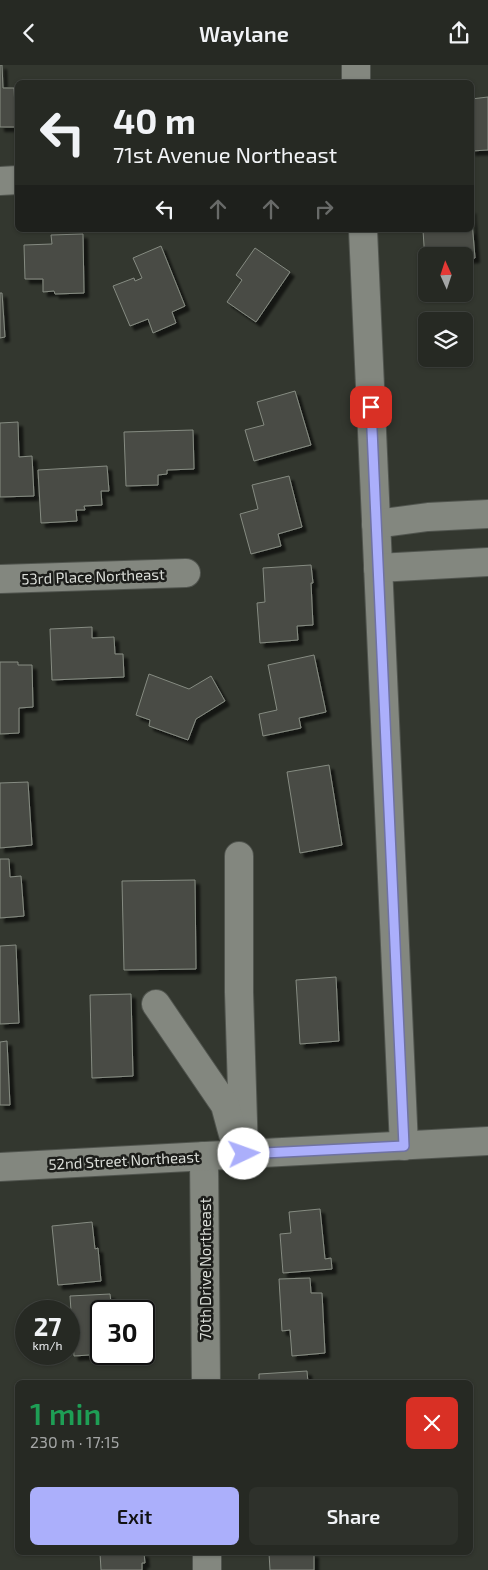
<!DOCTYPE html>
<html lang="en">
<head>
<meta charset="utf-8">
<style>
  :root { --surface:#262923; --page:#2e312b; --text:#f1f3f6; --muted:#a4a6a6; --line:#424541; --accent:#abaffb }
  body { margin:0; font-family:"Exo 2",sans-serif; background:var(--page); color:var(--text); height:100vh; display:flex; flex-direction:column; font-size:19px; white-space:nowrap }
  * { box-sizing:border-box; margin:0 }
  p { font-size:16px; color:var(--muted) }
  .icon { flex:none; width:28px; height:28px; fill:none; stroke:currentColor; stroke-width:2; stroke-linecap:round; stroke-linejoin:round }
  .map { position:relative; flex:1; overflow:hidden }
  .details { position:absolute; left:15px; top:1315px; width:458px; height:175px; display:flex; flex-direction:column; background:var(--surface); border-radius:8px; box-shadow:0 1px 4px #0004,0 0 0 1px var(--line) }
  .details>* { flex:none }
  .guide { position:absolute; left:15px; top:15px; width:459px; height:152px; border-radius:8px; box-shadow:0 1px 4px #0004,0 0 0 1px var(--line); background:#262923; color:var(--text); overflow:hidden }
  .needle { width:32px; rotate:357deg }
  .controls { position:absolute; left:418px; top:182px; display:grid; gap:10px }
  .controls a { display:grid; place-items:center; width:55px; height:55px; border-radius:8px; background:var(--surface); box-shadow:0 1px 4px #0004,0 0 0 1px var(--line); font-size:25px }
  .speed { position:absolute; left:15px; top:1235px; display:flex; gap:10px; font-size:25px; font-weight:700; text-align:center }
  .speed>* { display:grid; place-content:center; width:65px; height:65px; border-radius:50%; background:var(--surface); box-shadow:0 1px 4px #0004,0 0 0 1px var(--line); line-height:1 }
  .speed small { font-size:12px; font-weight:400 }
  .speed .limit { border:2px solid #111; border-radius:8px; background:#fff; color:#111 }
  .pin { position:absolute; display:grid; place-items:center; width:42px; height:42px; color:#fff; margin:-21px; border-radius:10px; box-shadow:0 2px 8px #0006 }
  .me { position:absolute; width:55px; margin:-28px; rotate:87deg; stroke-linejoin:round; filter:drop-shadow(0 0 4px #0008) }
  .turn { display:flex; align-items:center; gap:18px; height:105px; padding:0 15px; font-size:22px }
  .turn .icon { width:65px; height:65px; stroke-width:2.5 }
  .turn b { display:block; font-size:35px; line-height:42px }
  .lanes { display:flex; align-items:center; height:48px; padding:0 15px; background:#0003; justify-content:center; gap:25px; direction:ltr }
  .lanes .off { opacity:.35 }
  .round { display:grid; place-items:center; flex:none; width:52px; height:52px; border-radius:8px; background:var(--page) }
  .summary { display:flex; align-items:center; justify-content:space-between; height:85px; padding:0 15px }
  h1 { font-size:30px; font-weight:600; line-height:38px; color:#1e9e55 }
  .cta { display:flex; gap:10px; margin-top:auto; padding:10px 15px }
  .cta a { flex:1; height:58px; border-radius:8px; background:var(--accent); color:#111; font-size:20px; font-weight:600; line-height:58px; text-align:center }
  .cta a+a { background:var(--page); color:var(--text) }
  header { display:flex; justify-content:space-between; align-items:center; height:65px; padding:0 15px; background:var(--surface); font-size:22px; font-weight:600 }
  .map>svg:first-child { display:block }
</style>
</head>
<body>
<header><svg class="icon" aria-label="back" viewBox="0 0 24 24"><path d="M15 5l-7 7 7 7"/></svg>Waylane<svg class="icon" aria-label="share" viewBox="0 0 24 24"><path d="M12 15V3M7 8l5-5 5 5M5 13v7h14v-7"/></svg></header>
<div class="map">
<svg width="488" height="1505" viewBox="0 0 488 1505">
  <defs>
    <filter id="shadow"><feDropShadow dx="4.5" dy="4.5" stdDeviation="1" flood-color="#0009"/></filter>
  </defs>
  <rect width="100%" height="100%" fill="#33372f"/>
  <g fill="#484c44" stroke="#868b82" filter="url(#shadow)">
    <polygon points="0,0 2,0 3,23 14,23 16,62 0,62"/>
    <polygon points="488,32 488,85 471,86 471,34"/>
    <polygon points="471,144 475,193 464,194 464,191 426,191 426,196 425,196 423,165 471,165"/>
    <polygon points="83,169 84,228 55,229 54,226 43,227 43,214 25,214 24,180 52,179 51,170"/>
    <polygon points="161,181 185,241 172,247 176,258 153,268 148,254 130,261 113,221 134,213 135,216 142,213 133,193"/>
    <polygon points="255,183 290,207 256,257 227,237 242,215 236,210"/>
    <polygon points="0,228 2,228 5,272 0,273"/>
    <polygon points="295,326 311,380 254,396 245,365 264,360 257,337"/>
    <polygon points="18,357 19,392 32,391 34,431 0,432 0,358"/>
    <polygon points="193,365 194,404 167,405 167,409 158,410 158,420 126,421 124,367"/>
    <polygon points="107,401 109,426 101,426 102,440 84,441 85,445 76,445 77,456 41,458 38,405"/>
    <polygon points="289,411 302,462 278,469 281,481 251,489 240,449 258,444 252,420"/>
    <polygon points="311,500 313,518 311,518 313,560 297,561 298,575 260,578 257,538 265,537 263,503"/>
    <polygon points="92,562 92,573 114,572 115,589 123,589 124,612 52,615 50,564"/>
    <polygon points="314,590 326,647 299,653 301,663 263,671 259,649 277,645 268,600"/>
    <polygon points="0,597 18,597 18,600 32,600 33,642 19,643 19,668 0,669"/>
    <polygon points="149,609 189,624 211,611 225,636 196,654 188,675 149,661 150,655 136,650"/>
    <polygon points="329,700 342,780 300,788 287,707"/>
    <polygon points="28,717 32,780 0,783 0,718"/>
    <polygon points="0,794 9,794 10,812 21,811 24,851 0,853"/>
    <polygon points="195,815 196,904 124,905 122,816"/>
    <polygon points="16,880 19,958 0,959 0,881"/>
    <polygon points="336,912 339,976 300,979 296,915"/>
    <polygon points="131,929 133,1011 92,1013 90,930"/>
    <polygon points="7,976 10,1040 0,1040 0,977"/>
    <polygon points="320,1144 325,1194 331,1193 332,1204 283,1208 280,1169 291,1168 289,1147"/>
    <polygon points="92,1157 95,1184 98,1183 101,1216 58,1220 52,1161"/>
    <polygon points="310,1213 311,1228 322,1228 325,1288 292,1291 290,1265 282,1266 279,1214"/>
    <polygon points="110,1229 112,1246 101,1246 101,1289 104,1289 74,1291 70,1231"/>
    <polygon points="307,1306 308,1318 259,1318 259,1309"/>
    <polygon points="100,1488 144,1488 145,1498 142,1498 142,1505 101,1505"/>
    <polygon points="269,1488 314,1488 314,1505 270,1505"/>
  </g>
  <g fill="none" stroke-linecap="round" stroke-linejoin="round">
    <g stroke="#50544e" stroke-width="30">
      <g id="minor">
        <polyline points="356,0 356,18"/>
        <polyline points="0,116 18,115"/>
        <polyline points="363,165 404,1081"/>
        <polyline points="376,459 428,452 488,449"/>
        <polyline points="378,503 488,497"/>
        <polyline points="0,514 186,508"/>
        <polyline points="239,791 239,927 244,1089"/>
        <polyline points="156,939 225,1040 234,1073"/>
        <polyline points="204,1091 206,1318"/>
        <polyline points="0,1102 488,1076"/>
        <polyline points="207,1488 207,1505"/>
      </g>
    </g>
    <use href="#minor" stroke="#83877f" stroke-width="28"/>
  </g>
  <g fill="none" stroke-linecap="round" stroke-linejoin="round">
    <g stroke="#6f72a3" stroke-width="12">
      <polyline id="route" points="244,1089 404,1081 371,342"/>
    </g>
    <use href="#route" stroke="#abaffb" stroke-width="9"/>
  </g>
  <g text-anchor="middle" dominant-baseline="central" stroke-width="5" stroke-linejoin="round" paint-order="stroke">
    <g font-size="15" fill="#dcdfda" stroke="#1c1d1a">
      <text transform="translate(93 511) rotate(-2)">53rd Place Northeast</text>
      <text transform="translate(124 1095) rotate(-3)">52nd Street Northeast</text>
      <text transform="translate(205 1204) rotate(-90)">70th Drive Northeast</text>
    </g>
  </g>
</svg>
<div class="controls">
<a><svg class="needle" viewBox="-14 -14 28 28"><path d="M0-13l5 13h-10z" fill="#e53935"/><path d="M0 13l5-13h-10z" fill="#a4a6a6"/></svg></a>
<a><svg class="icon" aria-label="layers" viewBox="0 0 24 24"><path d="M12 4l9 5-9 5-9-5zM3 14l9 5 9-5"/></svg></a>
</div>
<div class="speed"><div>27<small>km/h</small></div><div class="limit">30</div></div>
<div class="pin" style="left:371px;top:342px;background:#d93025"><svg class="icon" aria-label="arrive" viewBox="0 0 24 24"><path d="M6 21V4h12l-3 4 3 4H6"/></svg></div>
<svg class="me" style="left:244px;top:1089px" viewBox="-20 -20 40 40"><circle r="19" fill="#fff"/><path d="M0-13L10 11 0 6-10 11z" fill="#abaffb"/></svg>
<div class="guide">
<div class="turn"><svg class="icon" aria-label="left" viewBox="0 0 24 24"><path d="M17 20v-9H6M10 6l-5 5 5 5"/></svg><div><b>40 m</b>71st Avenue Northeast</div></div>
<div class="lanes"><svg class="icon" aria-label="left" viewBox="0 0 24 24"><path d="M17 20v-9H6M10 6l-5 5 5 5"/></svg><svg class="icon off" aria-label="ahead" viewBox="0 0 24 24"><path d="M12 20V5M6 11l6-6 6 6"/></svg><svg class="icon off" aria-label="ahead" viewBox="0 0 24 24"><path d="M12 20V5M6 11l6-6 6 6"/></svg><svg class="icon off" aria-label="right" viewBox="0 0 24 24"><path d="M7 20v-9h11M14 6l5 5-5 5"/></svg></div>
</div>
<section class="details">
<div class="summary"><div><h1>1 min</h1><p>230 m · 17:15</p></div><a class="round" style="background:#d93025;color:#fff"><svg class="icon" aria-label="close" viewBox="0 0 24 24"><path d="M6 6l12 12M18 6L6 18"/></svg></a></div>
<div class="cta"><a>Exit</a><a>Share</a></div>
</section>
</div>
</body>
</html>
